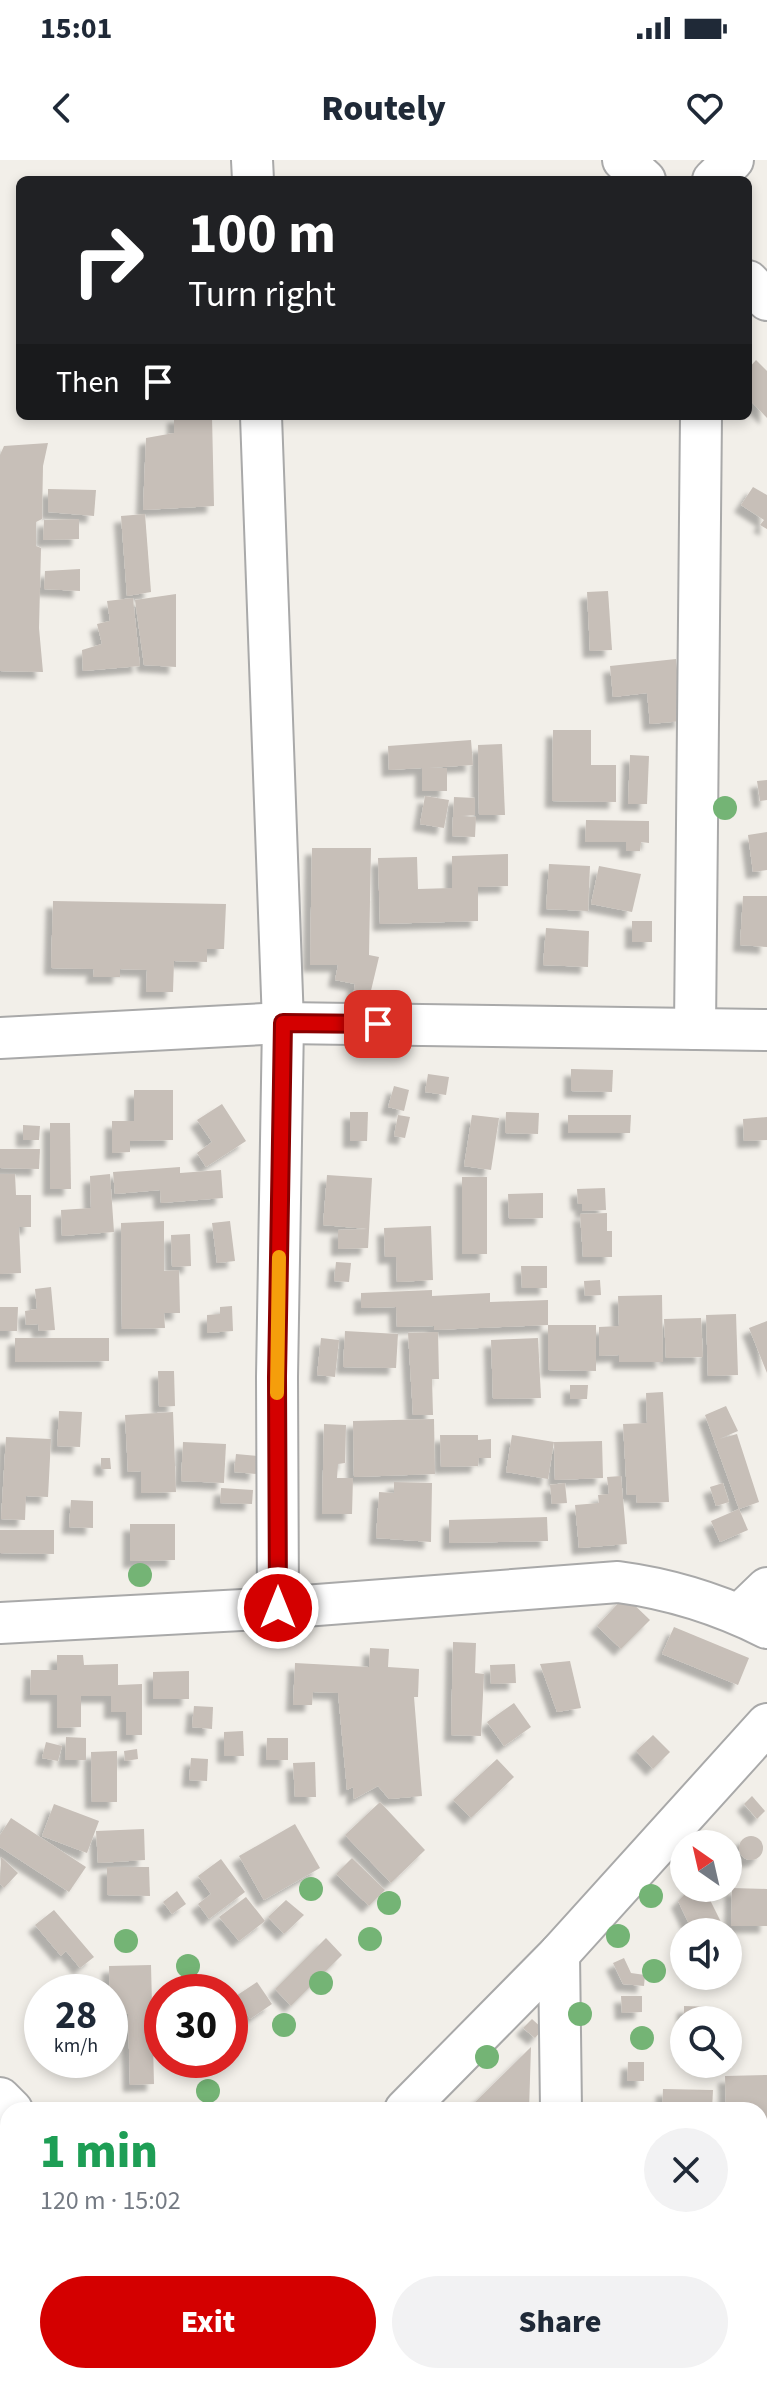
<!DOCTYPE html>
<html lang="en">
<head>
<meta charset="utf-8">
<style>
  :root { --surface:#fff; --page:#f2f2f3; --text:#1f2937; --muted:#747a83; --accent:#d40000 }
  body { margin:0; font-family:"Source Sans 3",sans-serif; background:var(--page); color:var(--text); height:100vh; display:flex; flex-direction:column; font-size:30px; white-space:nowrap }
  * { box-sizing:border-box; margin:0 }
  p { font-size:26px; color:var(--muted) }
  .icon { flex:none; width:44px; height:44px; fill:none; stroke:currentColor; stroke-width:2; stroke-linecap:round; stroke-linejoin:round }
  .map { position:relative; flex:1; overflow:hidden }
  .side { position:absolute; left:0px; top:1942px; width:768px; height:282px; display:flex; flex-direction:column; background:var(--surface); border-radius:24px 24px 0 0; box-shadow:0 4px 12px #0003 }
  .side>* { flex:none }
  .banner { position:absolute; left:16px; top:16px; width:736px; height:244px; border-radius:12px; box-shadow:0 4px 12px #0003; background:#202124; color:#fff; overflow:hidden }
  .needle { width:52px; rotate:326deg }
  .buttons { position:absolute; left:670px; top:1670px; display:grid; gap:16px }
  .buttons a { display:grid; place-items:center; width:72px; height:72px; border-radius:50%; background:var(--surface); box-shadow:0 4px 12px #0003; font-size:40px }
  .speed { position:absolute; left:24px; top:1814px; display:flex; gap:16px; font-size:40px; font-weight:700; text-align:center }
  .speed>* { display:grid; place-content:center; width:104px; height:104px; border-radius:50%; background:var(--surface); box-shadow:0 4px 12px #0003; line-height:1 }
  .speed small { font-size:20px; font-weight:400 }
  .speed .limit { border:12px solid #d22; background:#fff; color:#111 }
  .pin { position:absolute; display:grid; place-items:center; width:68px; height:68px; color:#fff; margin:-34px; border-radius:16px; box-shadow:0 4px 12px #0006 }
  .me { position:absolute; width:88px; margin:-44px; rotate:0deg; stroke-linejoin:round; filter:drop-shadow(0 0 6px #0008) }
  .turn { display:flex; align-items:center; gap:28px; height:168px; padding:0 40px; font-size:36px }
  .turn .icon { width:104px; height:104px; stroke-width:2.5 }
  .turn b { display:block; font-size:56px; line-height:68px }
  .then { display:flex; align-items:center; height:76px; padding:0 40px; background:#0003; gap:16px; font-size:30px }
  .round { display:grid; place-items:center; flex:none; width:84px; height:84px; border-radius:42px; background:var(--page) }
  .overview { display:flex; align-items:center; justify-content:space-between; height:136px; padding:0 40px }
  h1 { font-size:48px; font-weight:800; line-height:60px; color:#1e9e55 }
  .action { display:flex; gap:16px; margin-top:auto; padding:16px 40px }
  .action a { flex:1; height:92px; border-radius:48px; background:var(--accent); color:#fff; font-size:32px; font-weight:800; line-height:92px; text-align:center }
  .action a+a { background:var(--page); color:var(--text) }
  .status { display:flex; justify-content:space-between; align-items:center; height:56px; padding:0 40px; background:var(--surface); direction:ltr }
  .status svg { height:22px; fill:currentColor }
  header { display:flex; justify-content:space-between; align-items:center; height:104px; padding:0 40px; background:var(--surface); font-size:36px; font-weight:800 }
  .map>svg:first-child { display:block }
</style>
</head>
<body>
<div class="status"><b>15:01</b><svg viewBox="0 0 49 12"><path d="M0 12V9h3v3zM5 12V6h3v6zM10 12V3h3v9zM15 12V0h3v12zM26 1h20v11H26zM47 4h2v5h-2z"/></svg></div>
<header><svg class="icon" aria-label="back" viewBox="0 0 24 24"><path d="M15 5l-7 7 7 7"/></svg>Routely<svg class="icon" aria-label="heart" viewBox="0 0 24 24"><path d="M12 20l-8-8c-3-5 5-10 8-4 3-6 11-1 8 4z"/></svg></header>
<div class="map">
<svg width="767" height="2223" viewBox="0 0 767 2223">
  <defs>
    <filter id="shadow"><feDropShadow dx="-7" dy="7" stdDeviation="2" flood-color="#0004"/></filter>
  </defs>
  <rect width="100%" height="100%" fill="#f2efe9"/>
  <polygon fill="#88e0be" points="0,2039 8,2047 8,2126 0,2135"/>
  <g fill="#c7bfb8" filter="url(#shadow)">
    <polygon points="756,200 767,211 767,258 748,238 748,209"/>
    <polygon points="174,256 212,256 214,346 143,350 146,278 174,273"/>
    <polygon points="48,283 43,306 42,359 36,362 36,386 41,388 39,468 43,512 0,511 0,295 4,286"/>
    <polygon points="753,327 767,335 767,369 760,365 764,360 741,345"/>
    <polygon points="48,329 96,330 94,356 48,352"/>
    <polygon points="145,354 151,432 127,436 121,356"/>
    <polygon points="79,359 79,379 43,380 44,360"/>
    <polygon points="80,409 80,431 44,429 45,411"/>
    <polygon points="608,431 612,490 590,491 587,432"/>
    <polygon points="176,434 176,507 144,505 135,440"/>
    <polygon points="133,438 140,506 83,511 82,490 102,484 97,464 110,461 107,441"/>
    <polygon points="676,499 682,561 650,564 647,533 613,537 610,506"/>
    <polygon points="553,570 591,570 591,605 616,605 616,642 552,641"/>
    <polygon points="471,580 473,605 428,608 447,608 447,631 422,631 422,608 389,610 388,586"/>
    <polygon points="502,584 505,655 479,655 478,585"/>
    <polygon points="630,595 649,596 647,644 628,644"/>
    <polygon points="767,620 767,640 760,641 757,621"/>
    <polygon points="425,636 449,640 444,668 420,664"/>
    <polygon points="454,637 475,638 475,655 461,656 476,657 475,677 452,676"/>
    <polygon points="586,660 649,661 649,683 641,682 640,691 626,691 626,682 585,682"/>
    <polygon points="767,672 767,710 753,712 748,675"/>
    <polygon points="312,688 371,688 369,795 379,797 369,839 353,836 355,824 335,820 338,805 310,805"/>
    <polygon points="508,694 508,726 478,727 478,761 380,764 378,698 417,697 418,729 452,728 452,696"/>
    <polygon points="549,704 590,706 588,751 546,749"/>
    <polygon points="599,706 641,714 632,752 591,744"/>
    <polygon points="743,736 767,736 767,787 740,785"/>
    <polygon points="53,741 226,744 224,789 207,789 207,802 174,801 173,832 146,832 147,810 120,809 120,817 93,817 94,809 51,808"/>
    <rect x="632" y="761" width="20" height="21"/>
    <polygon points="546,768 589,771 588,807 543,805"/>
    <polygon points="571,909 613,910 612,932 571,931"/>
    <polygon points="428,914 449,917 446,935 425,932"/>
    <polygon points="394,926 409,930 404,951 388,947"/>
    <polygon points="134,930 173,930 173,980 130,981 130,992 112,993 112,961 134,961"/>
    <polygon points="222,944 246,981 206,1007 197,993 212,982 197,960"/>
    <polygon points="350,952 368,952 367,981 350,981"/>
    <polygon points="506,952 539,953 538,974 505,973"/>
    <polygon points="398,955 410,957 405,978 394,976"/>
    <polygon points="472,955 499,958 491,1010 464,1006"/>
    <polygon points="568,955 631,955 630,973 568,973"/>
    <polygon points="767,957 767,980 744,981 743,959"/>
    <polygon points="50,963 70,963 71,1029 50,1029"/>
    <polygon points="23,965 40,966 39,980 23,980"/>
    <polygon points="0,989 40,989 39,1009 0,1008"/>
    <polygon points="180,1007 180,1013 221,1010 223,1038 161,1043 160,1030 115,1034 113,1012"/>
    <polygon points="0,1014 15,1014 16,1035 31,1035 31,1067 19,1067 21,1113 0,1114"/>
    <polygon points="110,1014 114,1072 62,1076 61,1050 91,1048 90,1016"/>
    <polygon points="327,1015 372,1018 368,1088 338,1089 338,1070 367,1069 323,1065"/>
    <rect x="462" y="1017" width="25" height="77"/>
    <polygon points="605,1028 606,1050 582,1051 582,1044 578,1044 577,1029"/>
    <polygon points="543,1033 543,1058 509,1059 508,1034"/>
    <polygon points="607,1053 607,1071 612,1071 612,1097 583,1097 580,1054"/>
    <polygon points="164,1061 164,1111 179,1110 180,1153 164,1153 165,1168 122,1169 121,1063"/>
    <polygon points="230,1061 235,1101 217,1103 212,1063"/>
    <polygon points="431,1066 433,1120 397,1122 396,1097 385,1097 384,1068"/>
    <polygon points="190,1074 191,1106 172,1107 171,1075"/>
    <polygon points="336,1102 351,1103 349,1122 334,1121"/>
    <polygon points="521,1106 547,1106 547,1128 522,1128"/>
    <polygon points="600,1120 601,1135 585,1136 584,1121"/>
    <polygon points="51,1127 55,1170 39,1171 38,1164 26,1165 25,1151 37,1149 35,1129"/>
    <polygon points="432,1130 432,1136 490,1133 490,1142 548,1140 548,1165 434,1170 434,1166 397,1167 396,1147 361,1148 361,1133"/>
    <polygon points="662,1135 663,1202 619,1202 619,1195 599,1196 599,1167 619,1166 618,1136"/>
    <polygon points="232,1146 233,1171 207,1173 207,1155 220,1154 220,1147"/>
    <polygon points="0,1147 18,1147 17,1171 0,1171"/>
    <polygon points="736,1154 738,1215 708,1216 706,1155"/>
    <polygon points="701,1158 703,1197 666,1198 664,1159"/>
    <polygon points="767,1161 767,1213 749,1168"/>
    <polygon points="548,1165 596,1165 596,1211 548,1210"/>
    <polygon points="345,1171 398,1174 396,1208 343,1207"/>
    <polygon points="438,1172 439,1219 432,1219 433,1255 413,1255 408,1173"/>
    <polygon points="15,1178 109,1178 109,1201 15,1202"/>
    <polygon points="321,1178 339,1180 335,1217 317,1215"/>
    <polygon points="538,1178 541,1238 493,1239 491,1180"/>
    <polygon points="158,1211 174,1211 175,1246 159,1247"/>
    <polygon points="570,1225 588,1225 587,1239 570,1239"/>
    <polygon points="663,1232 669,1342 637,1343 636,1335 627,1335 623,1264 647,1263 646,1233"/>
    <polygon points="726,1246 738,1271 719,1279 737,1274 759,1342 739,1349 705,1255"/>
    <polygon points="59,1251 82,1252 80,1287 57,1286"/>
    <polygon points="173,1252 176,1332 141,1333 141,1311 128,1312 125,1255"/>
    <polygon points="434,1259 435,1314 354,1317 353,1261"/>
    <polygon points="324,1264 346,1265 345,1303 338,1304 337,1318 353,1318 352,1354 322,1354"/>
    <polygon points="440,1275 478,1275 478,1280 491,1279 491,1298 479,1298 478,1306 441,1307"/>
    <polygon points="512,1275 554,1282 602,1281 603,1318 555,1320 554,1282 548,1319 506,1312"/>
    <polygon points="6,1277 51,1279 48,1337 26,1336 25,1360 1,1359"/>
    <polygon points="183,1282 226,1284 224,1323 181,1321"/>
    <polygon points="236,1294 258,1296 256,1314 234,1312"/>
    <polygon points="101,1298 110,1298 111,1309 101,1309"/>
    <polygon points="621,1316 627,1384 579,1388 575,1345 599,1343 598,1335 609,1334 607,1317"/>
    <polygon points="394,1322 432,1323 431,1382 376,1378 379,1332 394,1333"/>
    <polygon points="565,1323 567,1343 552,1344 550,1325"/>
    <polygon points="723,1323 729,1342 716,1346 710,1327"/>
    <polygon points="221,1328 253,1330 252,1344 220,1343"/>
    <polygon points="71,1340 93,1341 93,1368 69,1367"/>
    <polygon points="739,1349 748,1370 720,1382 711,1361"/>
    <polygon points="547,1357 548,1381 449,1383 449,1360"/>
    <polygon points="130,1364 175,1364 175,1400 130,1401"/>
    <polygon points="0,1370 54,1370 54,1394 0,1393"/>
    <polygon points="625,1436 650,1460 621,1489 597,1466"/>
    <polygon points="674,1467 749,1498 738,1525 662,1494"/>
    <polygon points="453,1482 476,1483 475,1513 484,1514 481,1576 451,1575"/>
    <polygon points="370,1488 389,1489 388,1507 419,1509 418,1537 414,1537 422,1636 389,1639 378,1626 354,1639 353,1627 347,1630 338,1533 313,1532 312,1545 293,1545 295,1503 369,1507"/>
    <polygon points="57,1495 83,1495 84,1505 118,1504 118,1525 142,1524 142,1575 126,1575 126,1552 111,1552 111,1536 81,1536 81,1567 57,1568 57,1535 30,1535 31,1510 57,1510"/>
    <polygon points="570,1501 581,1548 557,1552 540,1504"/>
    <polygon points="515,1504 516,1523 491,1524 490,1505"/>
    <polygon points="189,1511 189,1539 153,1539 153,1512"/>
    <polygon points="514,1543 531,1567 504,1586 487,1562"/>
    <polygon points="194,1546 213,1547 212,1569 192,1567"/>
    <polygon points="243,1571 244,1596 224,1596 224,1572"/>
    <polygon points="653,1575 670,1592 653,1609 636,1591"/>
    <polygon points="66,1577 86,1578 86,1600 65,1600"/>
    <polygon points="267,1578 288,1578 288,1600 266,1600"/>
    <polygon points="46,1582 62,1586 58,1601 42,1598"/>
    <polygon points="137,1589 138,1599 125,1601 124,1591"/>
    <polygon points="117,1591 117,1642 92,1642 91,1592"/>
    <polygon points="191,1598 208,1599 207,1621 189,1620"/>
    <polygon points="497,1599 514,1617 471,1658 453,1640"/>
    <polygon points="315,1602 316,1637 295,1637 293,1603"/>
    <polygon points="752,1636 765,1651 757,1659 744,1644"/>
    <polygon points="380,1642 425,1690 391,1723 345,1675"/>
    <polygon points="54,1644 99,1661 87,1693 42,1676"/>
    <polygon points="11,1658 86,1707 69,1732 0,1687 0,1675"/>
    <polygon points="295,1664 320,1708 264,1740 239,1696"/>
    <polygon points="144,1669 145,1700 98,1703 96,1671"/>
    <circle cx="751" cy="1688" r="12"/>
    <polygon points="1,1697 18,1713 4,1728 0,1724"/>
    <polygon points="352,1698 385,1730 369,1746 336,1714"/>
    <polygon points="221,1699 245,1732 209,1759 198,1744 211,1734 198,1716"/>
    <polygon points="728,1699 734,1707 728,1717"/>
    <polygon points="107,1707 149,1707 150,1736 107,1735"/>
    <polygon points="691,1728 704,1728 722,1764 706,1772 693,1772 678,1741"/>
    <polygon points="732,1728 767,1729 767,1766 731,1766"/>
    <polygon points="177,1731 186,1744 172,1754 163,1742"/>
    <polygon points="246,1737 265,1761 239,1781 219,1757"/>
    <polygon points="286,1740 304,1755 284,1774 268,1757"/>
    <polygon points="54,1750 94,1797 80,1808 66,1791 61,1796 35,1765"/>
    <polygon points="326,1778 342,1795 291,1846 275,1829"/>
    <polygon points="624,1798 631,1813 645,1815 644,1826 623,1824 613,1803"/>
    <polygon points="151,1805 154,1924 130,1925 128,1854 110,1854 109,1806"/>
    <polygon points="257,1822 272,1844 250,1859 236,1836"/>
    <polygon points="621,1836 642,1836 642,1852 622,1853"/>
    <polygon points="684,1846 713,1847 713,1860 684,1860"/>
    <polygon points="532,1859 543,1869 535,1878 523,1868"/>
    <polygon points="531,1887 529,1950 467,1950"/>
    <polygon points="628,1902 644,1902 644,1921 627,1921"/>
    <polygon points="767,1915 767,1977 760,1978 760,1950 726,1950 725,1916"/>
    <polygon points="663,1929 713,1930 712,1950 662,1950"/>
    <rect x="760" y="2007" width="7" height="48"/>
    <rect x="760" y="2060" width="7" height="62"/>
    <polygon points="214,2216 223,2216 223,2223 206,2223"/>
  </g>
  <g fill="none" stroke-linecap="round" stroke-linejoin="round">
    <g stroke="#a9a9a9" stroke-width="44">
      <g id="minor">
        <polyline points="252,0 253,20"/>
        <polyline points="623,0 645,20"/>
        <polyline points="713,20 733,0"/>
        <polyline points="748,121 767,140"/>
        <polyline points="261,256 283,863 277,1217 278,1448"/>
        <polyline points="695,869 701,256"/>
        <polyline points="0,878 283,863 767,870"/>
        <polyline points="740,1454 767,1428"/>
        <path d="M 0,1463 L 278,1448 L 618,1422 C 671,1429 719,1444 767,1468"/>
        <polyline points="559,1794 561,1950"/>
        <polyline points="0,1938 12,1950"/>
        <polyline points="405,1950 559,1794 767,1564"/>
        <polyline points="760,2188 767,2188"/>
        <polyline points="135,2223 142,2216"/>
        <polyline points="262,2223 262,2216"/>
        <polyline points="564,2223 564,2216"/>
      </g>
    </g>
    <use href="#minor" stroke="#fff" stroke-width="40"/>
  </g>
  <g fill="#74b475">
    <circle cx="725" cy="648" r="12"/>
    <circle cx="140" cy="1415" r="12"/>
    <circle cx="311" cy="1729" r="12"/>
    <circle cx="651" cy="1736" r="12"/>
    <circle cx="389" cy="1743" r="12"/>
    <circle cx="618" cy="1776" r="12"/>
    <circle cx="370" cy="1779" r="12"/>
    <circle cx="126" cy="1781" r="12"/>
    <circle cx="188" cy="1806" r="12"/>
    <circle cx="654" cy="1811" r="12"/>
    <circle cx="321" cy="1823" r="12"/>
    <circle cx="580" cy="1854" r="12"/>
    <circle cx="284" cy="1865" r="12"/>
    <circle cx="642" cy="1878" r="12"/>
    <circle cx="487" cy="1897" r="12"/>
    <circle cx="208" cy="1931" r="12"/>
  </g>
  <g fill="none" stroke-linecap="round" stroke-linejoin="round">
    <g stroke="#8a0000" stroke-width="20">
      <polyline id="route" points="278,1448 277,1217 283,863 378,864"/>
    </g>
    <use href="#route" stroke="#d40000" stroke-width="14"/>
    <polyline stroke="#f59e0b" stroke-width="14" points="277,1233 279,1097"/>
  </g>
</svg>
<div class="buttons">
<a><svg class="needle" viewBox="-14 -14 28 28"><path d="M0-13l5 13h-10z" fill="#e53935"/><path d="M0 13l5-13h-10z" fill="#747a83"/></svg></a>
<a><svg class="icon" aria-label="sound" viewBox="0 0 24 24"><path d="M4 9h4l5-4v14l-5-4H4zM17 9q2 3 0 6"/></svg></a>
<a><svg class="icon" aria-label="search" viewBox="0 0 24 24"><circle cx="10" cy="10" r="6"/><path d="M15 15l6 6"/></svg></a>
</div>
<div class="speed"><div>28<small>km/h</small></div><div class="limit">30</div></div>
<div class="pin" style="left:378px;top:864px;background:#d93025"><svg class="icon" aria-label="arrive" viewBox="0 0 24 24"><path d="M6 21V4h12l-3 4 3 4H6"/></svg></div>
<svg class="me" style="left:278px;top:1448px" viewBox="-20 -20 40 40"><circle r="17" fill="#d40000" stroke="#fff" stroke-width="3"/><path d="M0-11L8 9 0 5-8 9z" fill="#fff"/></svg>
<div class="banner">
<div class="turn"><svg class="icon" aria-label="right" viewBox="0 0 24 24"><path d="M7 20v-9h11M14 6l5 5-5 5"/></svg><div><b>100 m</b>Turn right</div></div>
<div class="then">Then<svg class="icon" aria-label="arrive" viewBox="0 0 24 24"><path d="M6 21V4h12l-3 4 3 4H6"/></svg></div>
</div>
<section class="side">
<div class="overview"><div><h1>1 min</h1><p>120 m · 15:02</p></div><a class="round"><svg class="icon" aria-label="close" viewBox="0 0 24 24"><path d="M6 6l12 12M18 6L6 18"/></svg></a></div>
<div class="action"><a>Exit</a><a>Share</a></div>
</section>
</div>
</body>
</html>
